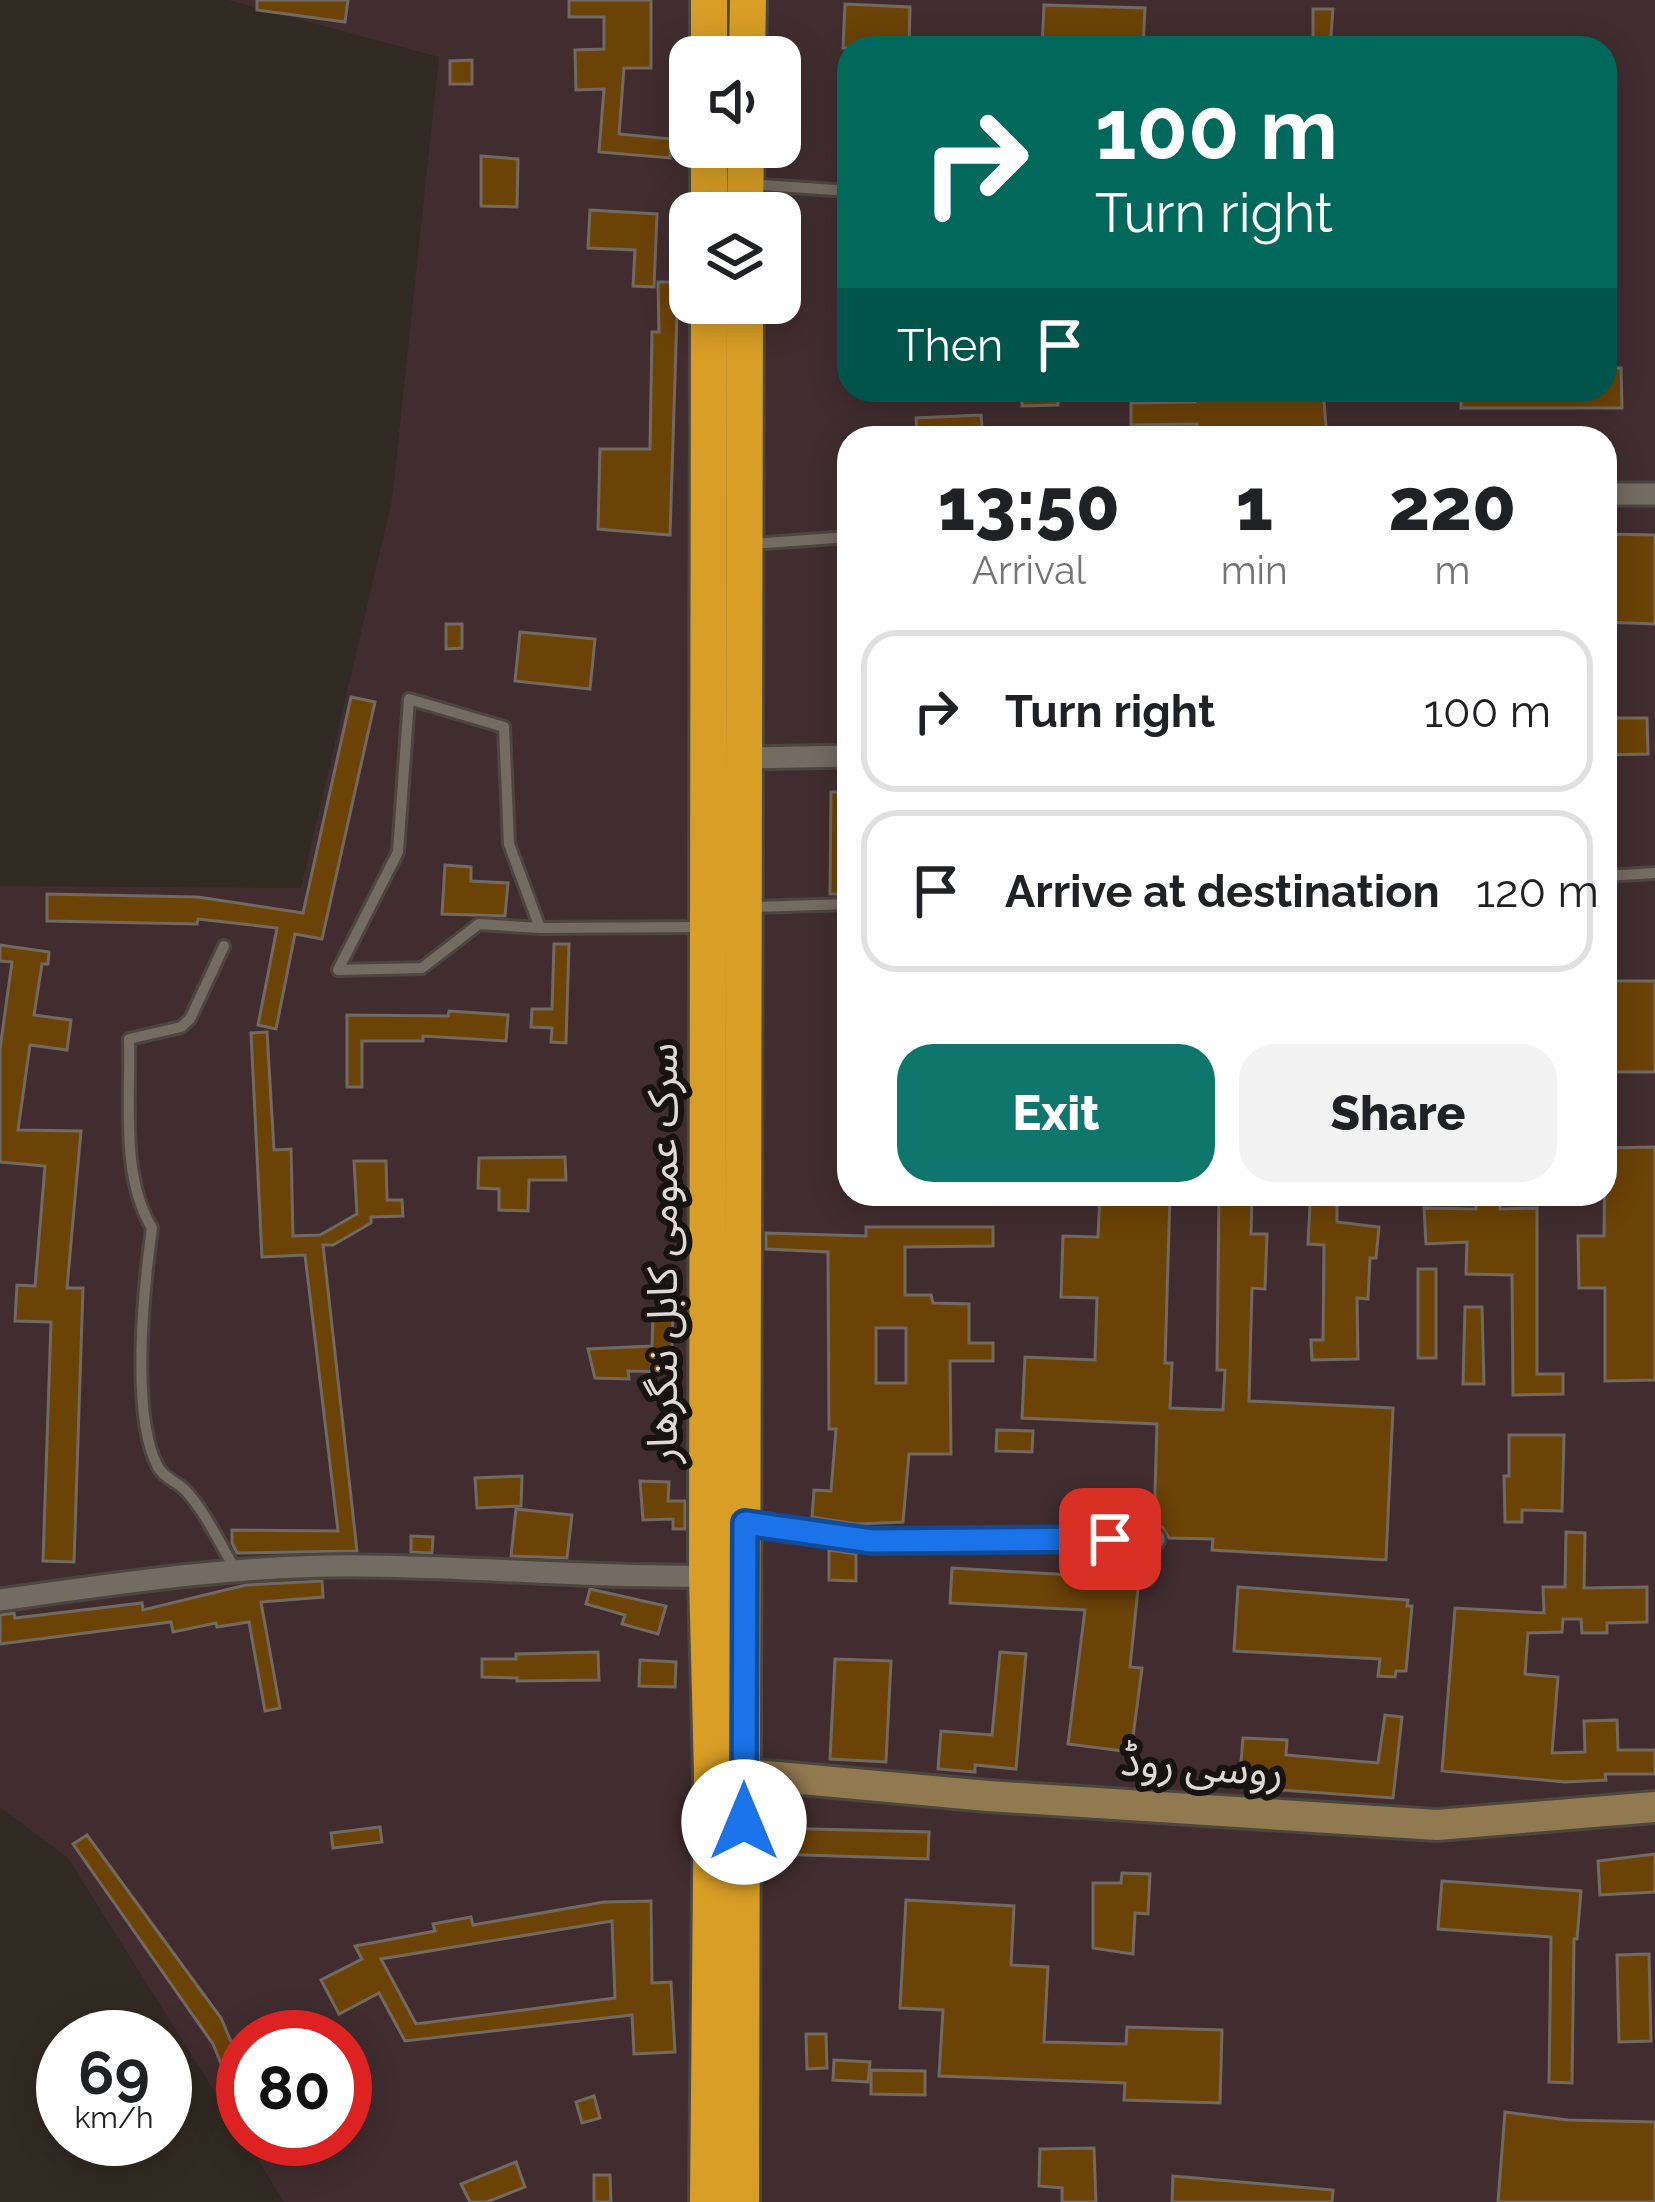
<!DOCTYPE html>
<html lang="en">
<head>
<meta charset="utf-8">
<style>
  :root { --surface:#fff; --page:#f2f2f2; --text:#202124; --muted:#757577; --line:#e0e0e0; --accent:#0f766e }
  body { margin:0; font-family:Raleway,"Noto Sans Arabic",sans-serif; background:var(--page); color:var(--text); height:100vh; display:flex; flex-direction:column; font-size:45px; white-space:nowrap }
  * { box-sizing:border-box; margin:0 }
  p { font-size:39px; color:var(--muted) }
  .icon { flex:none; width:66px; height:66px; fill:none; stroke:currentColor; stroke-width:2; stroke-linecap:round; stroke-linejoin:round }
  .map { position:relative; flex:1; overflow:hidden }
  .side { position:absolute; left:837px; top:426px; width:780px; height:780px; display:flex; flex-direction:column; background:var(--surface); border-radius:36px; box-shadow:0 6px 30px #0003 }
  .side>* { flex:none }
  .guide { position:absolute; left:837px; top:36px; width:780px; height:366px; border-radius:36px; box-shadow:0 6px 30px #0003; background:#00695c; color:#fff; overflow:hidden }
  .controls { position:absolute; left:669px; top:36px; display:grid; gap:24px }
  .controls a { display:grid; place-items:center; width:132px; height:132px; border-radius:24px; background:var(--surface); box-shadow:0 6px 30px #0003; font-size:60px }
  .speed { position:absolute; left:36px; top:2010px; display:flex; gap:24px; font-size:60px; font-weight:700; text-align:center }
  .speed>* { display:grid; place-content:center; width:156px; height:156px; border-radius:50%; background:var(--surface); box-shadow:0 6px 30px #0003; line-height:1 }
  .speed small { font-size:30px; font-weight:400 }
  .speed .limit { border:18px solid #d22; background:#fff; color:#111 }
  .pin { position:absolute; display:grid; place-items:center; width:102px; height:102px; color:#fff; margin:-51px; border-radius:24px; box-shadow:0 6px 18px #0006 }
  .me { position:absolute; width:132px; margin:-66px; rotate:0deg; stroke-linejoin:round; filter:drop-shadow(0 0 9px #0008) }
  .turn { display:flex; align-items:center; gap:42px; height:252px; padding:0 60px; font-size:54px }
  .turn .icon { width:156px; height:156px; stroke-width:2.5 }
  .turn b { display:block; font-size:84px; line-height:102px }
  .then { display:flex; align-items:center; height:114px; padding:0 60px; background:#0003; gap:24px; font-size:45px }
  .eta { display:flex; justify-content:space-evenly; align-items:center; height:204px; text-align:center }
  .eta b { font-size:72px; font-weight:800; line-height:84px }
  .button { display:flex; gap:24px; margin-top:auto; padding:24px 60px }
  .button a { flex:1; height:138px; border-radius:36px; background:var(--accent); color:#fff; font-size:48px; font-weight:800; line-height:138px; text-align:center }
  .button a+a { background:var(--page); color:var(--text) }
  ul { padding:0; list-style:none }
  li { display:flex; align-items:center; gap:36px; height:162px; margin:0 24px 18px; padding:0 36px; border:6px solid var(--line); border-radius:36px }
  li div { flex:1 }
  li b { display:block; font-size:45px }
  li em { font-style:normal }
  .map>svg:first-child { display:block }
</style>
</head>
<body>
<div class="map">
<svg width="1655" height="2202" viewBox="0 0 1655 2202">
  <rect width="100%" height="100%" fill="#312a22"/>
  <path fill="#412d30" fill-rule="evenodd" d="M 228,0 L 1655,0 L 1655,2202 L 284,2202 L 245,2139 L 345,2139 L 345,2037 L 243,2037 L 243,2137 L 68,1858 L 0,1807 L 0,886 L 301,888 L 392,500 L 439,57 ZM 849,48 L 1605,48 L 1605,390 L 849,390 ZM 690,57 L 780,57 L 780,147 L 690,147 ZM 690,213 L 780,213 L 780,303 L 690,303 ZM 849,438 L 1605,438 L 1605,1194 L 849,1194 Z"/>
  <g fill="#6c4307" stroke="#726960" stroke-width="3" fill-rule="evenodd">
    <polygon points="257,0 348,0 345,22 257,10"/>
    <polygon points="569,0 651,0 651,68 624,68 619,134 672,139 670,158 599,152 604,89 576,90 575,50 604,49 604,17 569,17"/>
    <polygon points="845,4 910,7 909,48 843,48"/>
    <polygon points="1044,5 1145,8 1143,48 1042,48"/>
    <polygon points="1313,9 1333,9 1330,48 1313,48"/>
    <polygon points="472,60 472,84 450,84 450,61"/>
    <polygon points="481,156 518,159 517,207 481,206"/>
    <polygon points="590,210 657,214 654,287 633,286 635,250 588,248"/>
    <polygon points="658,282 678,282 670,535 598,529 600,449 650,449 652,332 659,332"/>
    <polygon points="1605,368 1621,368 1622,408 1461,408 1461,390 1605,390"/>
    <polygon points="1022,390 1058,390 1058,405 1022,406"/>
    <polygon points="1194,390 1323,390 1327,438 1198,438 1197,424 1131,425 1131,403 1195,402"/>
    <polygon points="981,415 983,438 917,438 916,418"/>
    <polygon points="1605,534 1655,535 1655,624 1605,622"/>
    <polygon points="446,624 462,624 462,648 446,649"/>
    <polygon points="520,632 595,639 590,689 515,681"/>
    <polygon points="351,697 375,702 322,939 295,934 276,1029 258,1025 277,928 198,919 197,924 47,921 47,894 198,897 303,913"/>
    <polygon points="1605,718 1647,718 1648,754 1605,755"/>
    <polygon points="831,792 849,792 849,894 830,894"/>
    <polygon points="445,865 471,867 471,881 508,883 505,916 442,914"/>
    <polygon points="554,944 569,944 566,1043 551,1042 552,1028 531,1027 532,1009 552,1009"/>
    <polygon points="0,945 49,952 48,964 42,964 34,1015 71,1020 67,1050 30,1045 18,1130 81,1131 67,1288 83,1288 74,1562 43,1561 51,1322 15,1321 17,1285 35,1286 45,1166 0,1162 0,1049 12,962 0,961"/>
    <rect x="1605" y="981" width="50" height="91"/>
    <polygon points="449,1011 508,1015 506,1041 423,1036 423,1041 362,1041 362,1087 347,1087 347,1015 448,1016"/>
    <polygon points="267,1032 274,1150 291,1149 293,1236 320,1235 357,1214 354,1161 386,1161 387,1200 402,1200 403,1216 371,1217 371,1223 333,1245 323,1245 357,1551 237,1553 232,1543 232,1530 338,1531 305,1255 262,1257 251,1033"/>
    <polygon points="1655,1147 1655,1380 1605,1381 1605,1288 1579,1288 1578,1236 1604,1236 1605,1148"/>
    <polygon points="565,1157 566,1180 529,1180 528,1211 499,1210 499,1189 478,1188 479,1158"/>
    <polygon points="1100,1194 1170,1194 1165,1363 1172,1363 1170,1408 1223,1410 1225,1370 1217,1370 1219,1195 1252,1195 1251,1234 1267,1234 1265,1289 1252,1288 1249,1401 1393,1408 1386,1560 1212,1550 1213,1539 1169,1538 1162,1527 1154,1524 1157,1424 1022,1418 1025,1357 1095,1360 1097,1298 1061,1297 1063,1236 1098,1237"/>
    <polygon points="1476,1194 1500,1194 1500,1209 1537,1208 1537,1374 1563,1374 1563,1394 1513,1395 1512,1275 1466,1274 1467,1242 1426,1244 1424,1208 1476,1209"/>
    <polygon points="1310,1204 1337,1205 1337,1222 1379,1227 1376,1258 1370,1258 1368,1299 1357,1298 1358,1359 1312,1360 1311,1340 1323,1340 1324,1245 1308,1244"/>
    <path d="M 866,1227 L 993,1227 L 993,1246 L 905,1247 L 905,1295 L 931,1295 L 933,1303 L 969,1304 L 969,1343 L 993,1343 L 993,1361 L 950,1361 L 951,1454 L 909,1454 L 903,1522 L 857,1524 L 812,1517 L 814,1490 L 831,1491 L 836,1429 L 829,1429 L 828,1252 L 766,1249 L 766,1233 L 866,1236 ZM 876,1328 L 906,1328 L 906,1383 L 876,1383 Z"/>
    <rect x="1418" y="1269" width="18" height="89"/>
    <polygon points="1465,1307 1482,1307 1484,1384 1463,1384"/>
    <polygon points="653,1315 673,1316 671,1372 628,1371 629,1379 595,1378 588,1349 652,1346"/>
    <polygon points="997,1430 1033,1431 1032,1452 996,1451"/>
    <polygon points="1509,1435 1564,1435 1562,1511 1522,1510 1522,1522 1505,1522 1504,1476 1509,1476"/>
    <polygon points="522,1476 521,1506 477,1508 475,1478"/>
    <polygon points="640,1481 669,1482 668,1501 685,1501 685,1529 673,1529 673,1519 643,1520"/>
    <polygon points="516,1509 572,1515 567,1558 511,1556"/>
    <polygon points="1566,1532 1585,1533 1584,1588 1647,1587 1647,1622 1607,1623 1607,1633 1582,1633 1581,1619 1563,1619 1562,1632 1528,1633 1525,1674 1558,1677 1552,1753 1585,1752 1584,1721 1617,1720 1618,1750 1655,1750 1655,1774 1605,1774 1606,1780 1565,1782 1442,1771 1455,1608 1544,1613 1543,1587 1565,1587"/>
    <polygon points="411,1536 433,1537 432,1553 411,1552"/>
    <polygon points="829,1550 856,1554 856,1581 829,1580"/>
    <polygon points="952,1568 1139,1579 1130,1667 1142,1668 1131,1752 1068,1744 1085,1610 950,1603"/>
    <polygon points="322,1581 323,1597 261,1602 280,1708 265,1711 249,1622 217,1627 216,1623 173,1632 171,1622 0,1644 0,1615 14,1613 15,1618 142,1603 143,1610 246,1585"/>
    <polygon points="1238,1587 1408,1600 1407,1606 1412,1606 1406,1671 1396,1671 1395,1677 1378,1676 1380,1659 1234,1651"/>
    <polygon points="590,1589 666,1606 658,1634 622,1624 625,1615 586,1604"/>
    <polygon points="598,1652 599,1680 517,1681 517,1678 482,1677 482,1659 516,1659 516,1654"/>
    <polygon points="1000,1652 1026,1654 1016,1769 975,1765 975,1772 938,1769 941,1731 992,1735"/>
    <polygon points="835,1659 891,1661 886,1762 830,1759"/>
    <polygon points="640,1660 676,1662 675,1687 639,1686"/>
    <polygon points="1385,1715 1402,1717 1393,1798 1239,1787 1243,1738 1287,1740 1286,1755 1378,1763"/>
    <polygon points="380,1827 382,1842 333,1848 331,1833"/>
    <polygon points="775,1828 929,1832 928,1859 774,1854"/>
    <polygon points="87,1835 221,2018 243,2070 243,2117 213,2044 73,1844"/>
    <polygon points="1655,1854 1655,1892 1600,1895 1598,1861"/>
    <polygon points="1122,1873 1150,1874 1148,1914 1135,1913 1133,1954 1093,1948 1093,1883 1121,1883"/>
    <polygon points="1442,1881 1581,1891 1577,1939 1574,1939 1572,2083 1549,2082 1551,1937 1438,1929"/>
    <polygon points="906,1900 1014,1906 1011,1965 1048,1967 1044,2042 1126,2044 1127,2027 1222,2030 1220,2103 1124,2100 1125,2083 939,2076 943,2010 900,2008"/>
    <path d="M 651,1901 L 652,1983 L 671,1982 L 675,2052 L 634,2054 L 632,2015 L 405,2041 L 379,1993 L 339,2014 L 321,1980 L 362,1959 L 355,1946 L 435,1931 L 433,1924 L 471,1917 L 473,1925 L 604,1902 ZM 612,1921 L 615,1998 L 416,2024 L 381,1959 Z"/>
    <polygon points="1649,1954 1651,2041 1619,2042 1617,1955"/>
    <polygon points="806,2034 826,2034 827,2068 807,2069"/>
    <polygon points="834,2060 870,2062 868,2082 833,2080"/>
    <polygon points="871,2070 925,2071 925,2095 871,2094"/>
    <polygon points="594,2096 600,2118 582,2123 576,2102"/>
    <polygon points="1505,2112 1568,2120 1655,2122 1655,2202 1498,2202"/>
    <polygon points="1094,2148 1096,2202 1062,2202 1062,2188 1039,2186 1040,2149"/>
    <polygon points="516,2162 525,2187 487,2202 470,2202 461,2184"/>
    <polygon points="594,2175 610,2175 611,2202 594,2202"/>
    <polygon points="1173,2176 1333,2190 1332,2202 1172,2202"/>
  </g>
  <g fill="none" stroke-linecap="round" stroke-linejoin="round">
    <g stroke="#4c463f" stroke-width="16">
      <g id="lane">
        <polyline points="749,184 849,191"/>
        <polyline points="753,544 849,537"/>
        <polyline points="1605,876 1655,873"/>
        <polyline points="750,907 849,904"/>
        <polyline points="540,928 479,924 422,968 338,970 398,852 409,699 504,727 509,844 540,928 704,927"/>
        <path d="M 224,946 L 190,1019 L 181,1027 L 129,1039 C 131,1098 120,1176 152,1228 C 144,1285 130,1416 158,1467 C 164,1478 177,1482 185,1490 C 205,1511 220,1544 235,1569"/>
      </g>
    </g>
    <g stroke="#4c463f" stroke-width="27">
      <g id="street">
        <polyline points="1605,494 1655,494"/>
        <polyline points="743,758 849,756"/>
        <polyline points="745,1523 872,1541 1154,1539"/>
        <path d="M 0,1600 C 121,1583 244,1564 367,1566 C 480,1567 593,1578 707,1576"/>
      </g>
    </g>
    <g stroke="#4c463f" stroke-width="36">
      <polyline id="secondary" points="745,1774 988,1796 1437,1825 1655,1807"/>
    </g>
    <g stroke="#4c463f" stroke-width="42">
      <g id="highway">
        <polyline points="709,0 709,57"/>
        <polyline points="747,57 748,0"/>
        <polyline points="709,147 709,213"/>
        <polyline points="745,213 746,147"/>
        <polyline points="708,2202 712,1773 707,1576 709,303"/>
        <polyline points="741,2202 745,303"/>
      </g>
    </g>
    <use href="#lane" stroke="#746b62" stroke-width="10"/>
    <use href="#street" stroke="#746b62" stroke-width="21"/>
    <use href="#secondary" stroke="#927a50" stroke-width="30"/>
    <use href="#highway" stroke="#d89e26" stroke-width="36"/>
  </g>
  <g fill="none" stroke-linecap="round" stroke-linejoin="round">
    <g stroke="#114b97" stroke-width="30">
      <polyline id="route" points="744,1822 745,1523 872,1541 1110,1539"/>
    </g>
    <use href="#route" stroke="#1a73e8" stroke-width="21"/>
  </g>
  <g text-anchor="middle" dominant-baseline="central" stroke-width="12" stroke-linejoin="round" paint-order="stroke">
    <g font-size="42" fill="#ded9d4" stroke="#171310">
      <text transform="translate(662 1253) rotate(-90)">سرک عمومی کابل ننگرهار</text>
      <text transform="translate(1202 1766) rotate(4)">روسی روڈ</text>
    </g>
  </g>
</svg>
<div class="controls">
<a><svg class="icon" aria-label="sound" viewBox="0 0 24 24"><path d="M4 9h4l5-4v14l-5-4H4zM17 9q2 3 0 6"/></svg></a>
<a><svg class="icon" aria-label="layers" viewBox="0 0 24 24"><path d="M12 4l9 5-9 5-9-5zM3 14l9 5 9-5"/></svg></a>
</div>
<div class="speed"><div>69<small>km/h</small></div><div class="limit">80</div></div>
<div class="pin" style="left:1110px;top:1539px;background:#d93025"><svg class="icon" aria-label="arrive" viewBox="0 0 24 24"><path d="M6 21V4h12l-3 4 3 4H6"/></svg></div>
<svg class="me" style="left:744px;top:1822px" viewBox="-20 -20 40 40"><circle r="19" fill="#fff"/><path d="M0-13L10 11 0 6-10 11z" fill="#1a73e8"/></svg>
<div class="guide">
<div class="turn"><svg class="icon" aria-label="right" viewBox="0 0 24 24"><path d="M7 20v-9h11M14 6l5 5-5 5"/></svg><div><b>100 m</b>Turn right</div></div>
<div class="then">Then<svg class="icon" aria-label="arrive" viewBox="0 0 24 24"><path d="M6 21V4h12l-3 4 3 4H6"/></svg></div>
</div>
<section class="side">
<div class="eta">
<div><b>13:50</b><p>Arrival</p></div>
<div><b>1</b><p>min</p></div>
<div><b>220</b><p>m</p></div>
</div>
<ul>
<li><svg class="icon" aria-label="right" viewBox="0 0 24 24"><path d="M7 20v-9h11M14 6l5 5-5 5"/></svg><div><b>Turn right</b></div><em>100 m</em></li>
<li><svg class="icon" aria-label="arrive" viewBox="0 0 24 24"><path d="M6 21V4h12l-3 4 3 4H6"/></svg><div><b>Arrive at destination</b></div><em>120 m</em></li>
</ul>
<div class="button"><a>Exit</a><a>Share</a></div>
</section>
</div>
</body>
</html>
